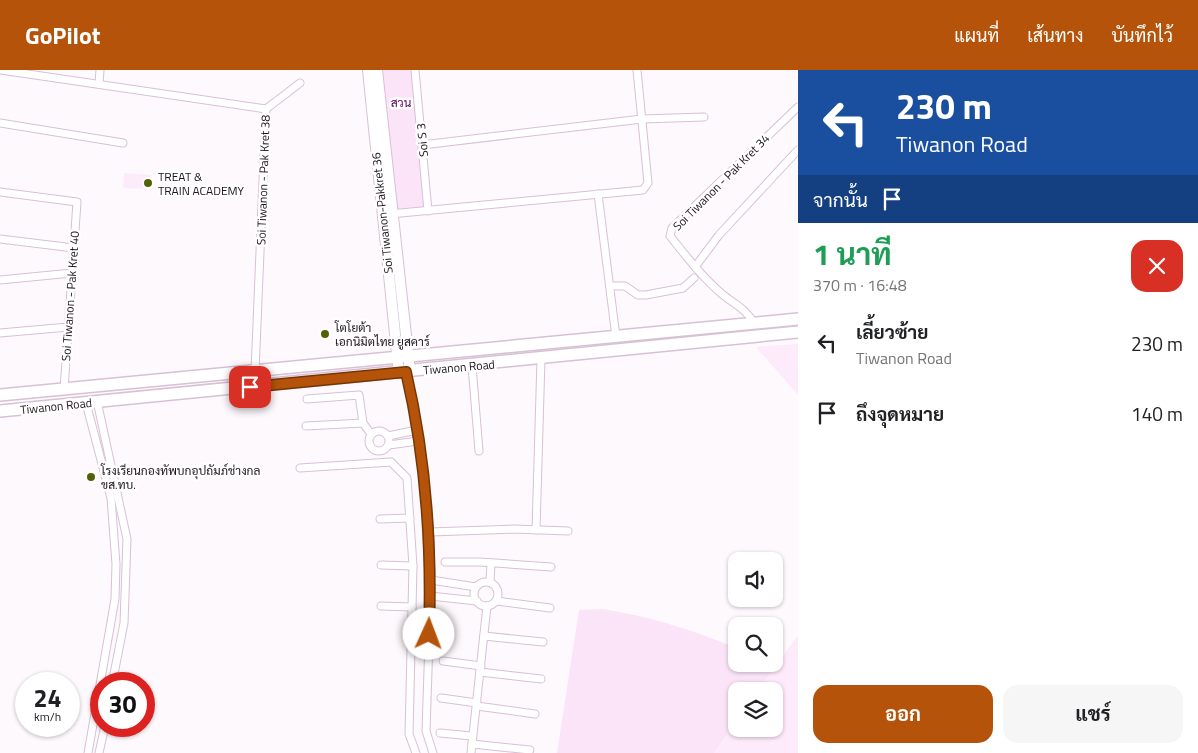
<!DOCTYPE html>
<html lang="th">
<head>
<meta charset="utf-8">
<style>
  :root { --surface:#fff; --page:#f6f6f6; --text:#202124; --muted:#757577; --accent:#b45309 }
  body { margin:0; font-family:"Titillium Web",Sarabun,sans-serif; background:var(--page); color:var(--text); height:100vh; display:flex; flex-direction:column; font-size:19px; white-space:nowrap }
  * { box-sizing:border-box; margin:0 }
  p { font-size:16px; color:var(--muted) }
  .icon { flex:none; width:28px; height:28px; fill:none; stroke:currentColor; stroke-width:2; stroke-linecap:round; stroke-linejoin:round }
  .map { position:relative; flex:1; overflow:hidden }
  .side { display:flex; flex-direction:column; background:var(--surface); width:400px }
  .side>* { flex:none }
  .top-card { background:#1a4fa0; color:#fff; overflow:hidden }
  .buttons { position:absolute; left:728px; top:482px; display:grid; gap:10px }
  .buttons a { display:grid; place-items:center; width:55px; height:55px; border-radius:10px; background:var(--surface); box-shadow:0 1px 4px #0004; font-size:25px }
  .speed { position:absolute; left:15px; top:602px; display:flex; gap:10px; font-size:25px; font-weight:700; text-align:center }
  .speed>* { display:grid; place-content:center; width:65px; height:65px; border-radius:50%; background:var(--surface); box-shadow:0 1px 4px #0004; line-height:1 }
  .speed small { font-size:12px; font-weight:400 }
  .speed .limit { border:8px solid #d22; background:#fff; color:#111 }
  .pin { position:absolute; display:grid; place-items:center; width:42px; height:42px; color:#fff; margin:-21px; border-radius:10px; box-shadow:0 2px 8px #0006 }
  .me { position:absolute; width:55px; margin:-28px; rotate:2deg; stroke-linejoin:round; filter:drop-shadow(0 0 4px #0008) }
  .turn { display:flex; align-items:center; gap:18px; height:105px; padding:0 15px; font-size:22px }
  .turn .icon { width:65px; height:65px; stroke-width:2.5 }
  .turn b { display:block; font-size:35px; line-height:42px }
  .then { display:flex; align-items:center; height:48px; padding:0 15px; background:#0003; gap:10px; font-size:19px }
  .round { display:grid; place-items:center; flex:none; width:52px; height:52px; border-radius:15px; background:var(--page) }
  .summary { display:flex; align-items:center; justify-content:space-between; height:85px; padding:0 15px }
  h1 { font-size:30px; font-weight:700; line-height:38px; color:#1e9e55 }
  .primary-button { display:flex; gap:10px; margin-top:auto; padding:10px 15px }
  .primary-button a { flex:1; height:58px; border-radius:15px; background:var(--accent); color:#fff; font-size:20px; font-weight:700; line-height:58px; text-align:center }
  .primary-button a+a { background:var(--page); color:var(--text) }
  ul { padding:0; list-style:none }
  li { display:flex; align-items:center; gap:15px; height:70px; padding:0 15px }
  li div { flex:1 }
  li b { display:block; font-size:19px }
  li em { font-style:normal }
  header { display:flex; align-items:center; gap:30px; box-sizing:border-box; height:70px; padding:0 25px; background:var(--accent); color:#fff }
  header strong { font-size:24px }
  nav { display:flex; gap:28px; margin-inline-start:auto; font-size:18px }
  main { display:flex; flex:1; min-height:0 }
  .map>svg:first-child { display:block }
</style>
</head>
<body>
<header>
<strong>GoPilot</strong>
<nav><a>แผนที่</a><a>เส้นทาง</a><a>บันทึกไว้</a></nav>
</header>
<main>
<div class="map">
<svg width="798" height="683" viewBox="0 0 798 683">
  <rect width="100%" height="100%" fill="#fef9fd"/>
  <g fill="#fdeafb">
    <polygon points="124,103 151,105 150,119 123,118"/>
    <polygon points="798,274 798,325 756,277"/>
    <polygon points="798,565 798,683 714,683 736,651 736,659 774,659 774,621 758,621"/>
  </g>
  <g fill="#fbe4f8">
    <polygon points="381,0 415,0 428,141 396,143"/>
    <path d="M 603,539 C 651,547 691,559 736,578 L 736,594 L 762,594 L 772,601 L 758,621 L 736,621 L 736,651 L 714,683 L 557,683 L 579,540 Z"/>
  </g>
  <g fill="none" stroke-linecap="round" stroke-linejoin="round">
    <g stroke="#d8c0d5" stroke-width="9">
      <g id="street">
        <polyline points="1,0 266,39 255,301"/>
        <polyline points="415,0 428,141"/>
        <polyline points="99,14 100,0"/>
        <polyline points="266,39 300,13"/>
        <polyline points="0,53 123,73"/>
        <polyline points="422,75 642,49 704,47"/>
        <polyline points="0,122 77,132 64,320"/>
        <polyline points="598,124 616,267"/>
        <polyline points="390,144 643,120 648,113 637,0"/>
        <polyline points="0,169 74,178"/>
        <polyline points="695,197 719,165 798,80"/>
        <polyline points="0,210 72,203"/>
        <polyline points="610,216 625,216 638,225 646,225 683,218 694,208"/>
        <path d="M 754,253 C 746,239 734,234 722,224 C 702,207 686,186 670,166 L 672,158 L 798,37"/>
        <polyline points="0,263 68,257"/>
        <polyline points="472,296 479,381"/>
        <polyline points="406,302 417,360 430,462 431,510 426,661 433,683"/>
        <polyline points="307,329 359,325 363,353 371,364"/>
        <polyline points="97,331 127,469 124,553 112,614"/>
        <polyline points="86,333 111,428 116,494 115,529 88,683"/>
        <polyline points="306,356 363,353"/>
        <circle cx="379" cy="371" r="10"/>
        <polyline points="388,366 417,360"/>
        <polyline points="389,375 418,371"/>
        <polyline points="300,398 391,392 407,408 413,496 409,664 416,683"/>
        <polyline points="380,449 410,448"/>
        <polyline points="536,460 541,289"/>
        <polyline points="430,462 514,459 568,461"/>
        <polyline points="445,492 480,492 551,497"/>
        <polyline points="381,495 413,496"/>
        <polyline points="431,510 476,517"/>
        <circle cx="486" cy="524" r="12"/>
        <polyline points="490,512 491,493"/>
        <polyline points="430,526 477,531"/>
        <polyline points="497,531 550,538"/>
        <polyline points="381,536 412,537"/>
        <polyline points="484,566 543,572"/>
        <polyline points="443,591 481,596"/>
        <polyline points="480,602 541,609"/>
        <polyline points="441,628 477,633"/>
        <polyline points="477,636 535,644"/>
        <polyline points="440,663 472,666"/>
        <polyline points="472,674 530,680"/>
        <polyline points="99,683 105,656"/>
        <polyline points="471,683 487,536"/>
      </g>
    </g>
    <g stroke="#d8c0d5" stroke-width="12">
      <g id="secondary">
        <polyline points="368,0 399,303"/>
        <polyline points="377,0 410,302"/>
      </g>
    </g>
    <g stroke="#d8c0d5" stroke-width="14">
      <g id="primary">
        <polyline points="0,325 798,249"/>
        <polyline points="0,341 798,262"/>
      </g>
    </g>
    <use href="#street" stroke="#fff" stroke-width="7"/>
    <use href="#secondary" stroke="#fff" stroke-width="10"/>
    <use href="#primary" stroke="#fff" stroke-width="11"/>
  </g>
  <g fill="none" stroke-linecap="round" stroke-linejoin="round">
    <g stroke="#753606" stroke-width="12">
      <path id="route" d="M 250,317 L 406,302 C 426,388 432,476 429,564"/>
    </g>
    <use href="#route" stroke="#b45309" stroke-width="9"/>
  </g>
  <g fill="#526104" stroke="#fff" stroke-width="2">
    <circle cx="148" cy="113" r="5"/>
    <circle cx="325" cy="264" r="5"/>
    <circle cx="91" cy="407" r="5"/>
  </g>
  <g text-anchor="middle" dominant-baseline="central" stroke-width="5" stroke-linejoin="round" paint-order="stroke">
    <g font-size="12" fill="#60005d" stroke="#fff">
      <text x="401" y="32">สวน</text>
    </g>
    <g font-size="12" fill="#1e151d" stroke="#fff">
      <text transform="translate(422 70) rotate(-95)">Soi S 3</text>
      <text transform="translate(263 110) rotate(-88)">Soi Tiwanon - Pak Kret 38</text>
      <text transform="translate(721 112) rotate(-45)">Soi Tiwanon - Pak Kret 34</text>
      <text transform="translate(382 143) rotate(-96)">Soi Tiwanon-Pakkret 36</text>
      <text transform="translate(70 226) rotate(-86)">Soi Tiwanon - Pak Kret 40</text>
      <text transform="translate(459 297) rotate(-5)">Tiwanon Road</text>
      <text transform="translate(56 336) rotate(-6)">Tiwanon Road</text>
    </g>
    <g font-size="12" fill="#1e151d" stroke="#fff" text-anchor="start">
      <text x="158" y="106">TREAT &amp;<tspan x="158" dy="14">TRAIN ACADEMY</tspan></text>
      <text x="335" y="257">โตโยต้า<tspan x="335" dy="14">เอกนิมิตไทย ยูสคาร์</tspan></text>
      <text x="101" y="400">โรงเรียนกองทัพบกอุปถัมภ์ช่างกล<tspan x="101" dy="14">ขส.ทบ.</tspan></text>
    </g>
  </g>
</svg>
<div class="buttons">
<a><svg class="icon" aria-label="sound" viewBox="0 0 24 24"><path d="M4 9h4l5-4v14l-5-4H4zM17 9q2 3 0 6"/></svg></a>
<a><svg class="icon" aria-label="search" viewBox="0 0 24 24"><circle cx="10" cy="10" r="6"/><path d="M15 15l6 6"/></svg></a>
<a><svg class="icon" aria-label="layers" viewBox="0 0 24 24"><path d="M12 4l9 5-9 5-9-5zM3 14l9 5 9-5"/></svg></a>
</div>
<div class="speed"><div>24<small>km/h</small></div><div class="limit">30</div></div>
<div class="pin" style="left:250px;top:317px;background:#d93025"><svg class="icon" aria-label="arrive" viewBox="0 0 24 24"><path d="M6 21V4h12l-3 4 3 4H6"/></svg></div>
<svg class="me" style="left:429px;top:564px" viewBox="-20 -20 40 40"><circle r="19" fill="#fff"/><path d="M0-13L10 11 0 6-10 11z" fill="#b45309"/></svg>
</div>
<section class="side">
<div class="top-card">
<div class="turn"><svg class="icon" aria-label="left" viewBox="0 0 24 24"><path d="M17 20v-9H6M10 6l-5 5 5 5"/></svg><div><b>230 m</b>Tiwanon Road</div></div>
<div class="then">จากนั้น<svg class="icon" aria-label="arrive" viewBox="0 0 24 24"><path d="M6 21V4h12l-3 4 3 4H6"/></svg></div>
</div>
<div class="summary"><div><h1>1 นาที</h1><p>370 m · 16:48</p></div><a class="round" style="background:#d93025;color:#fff"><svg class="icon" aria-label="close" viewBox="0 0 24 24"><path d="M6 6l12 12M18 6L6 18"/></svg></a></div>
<ul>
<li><svg class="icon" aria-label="left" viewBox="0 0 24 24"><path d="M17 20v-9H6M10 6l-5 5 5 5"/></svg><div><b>เลี้ยวซ้าย</b><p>Tiwanon Road</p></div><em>230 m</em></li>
<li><svg class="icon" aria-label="arrive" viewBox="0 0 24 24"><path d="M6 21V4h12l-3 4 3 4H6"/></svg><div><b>ถึงจุดหมาย</b></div><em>140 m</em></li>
</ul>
<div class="primary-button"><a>ออก</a><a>แชร์</a></div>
</section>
</main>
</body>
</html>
